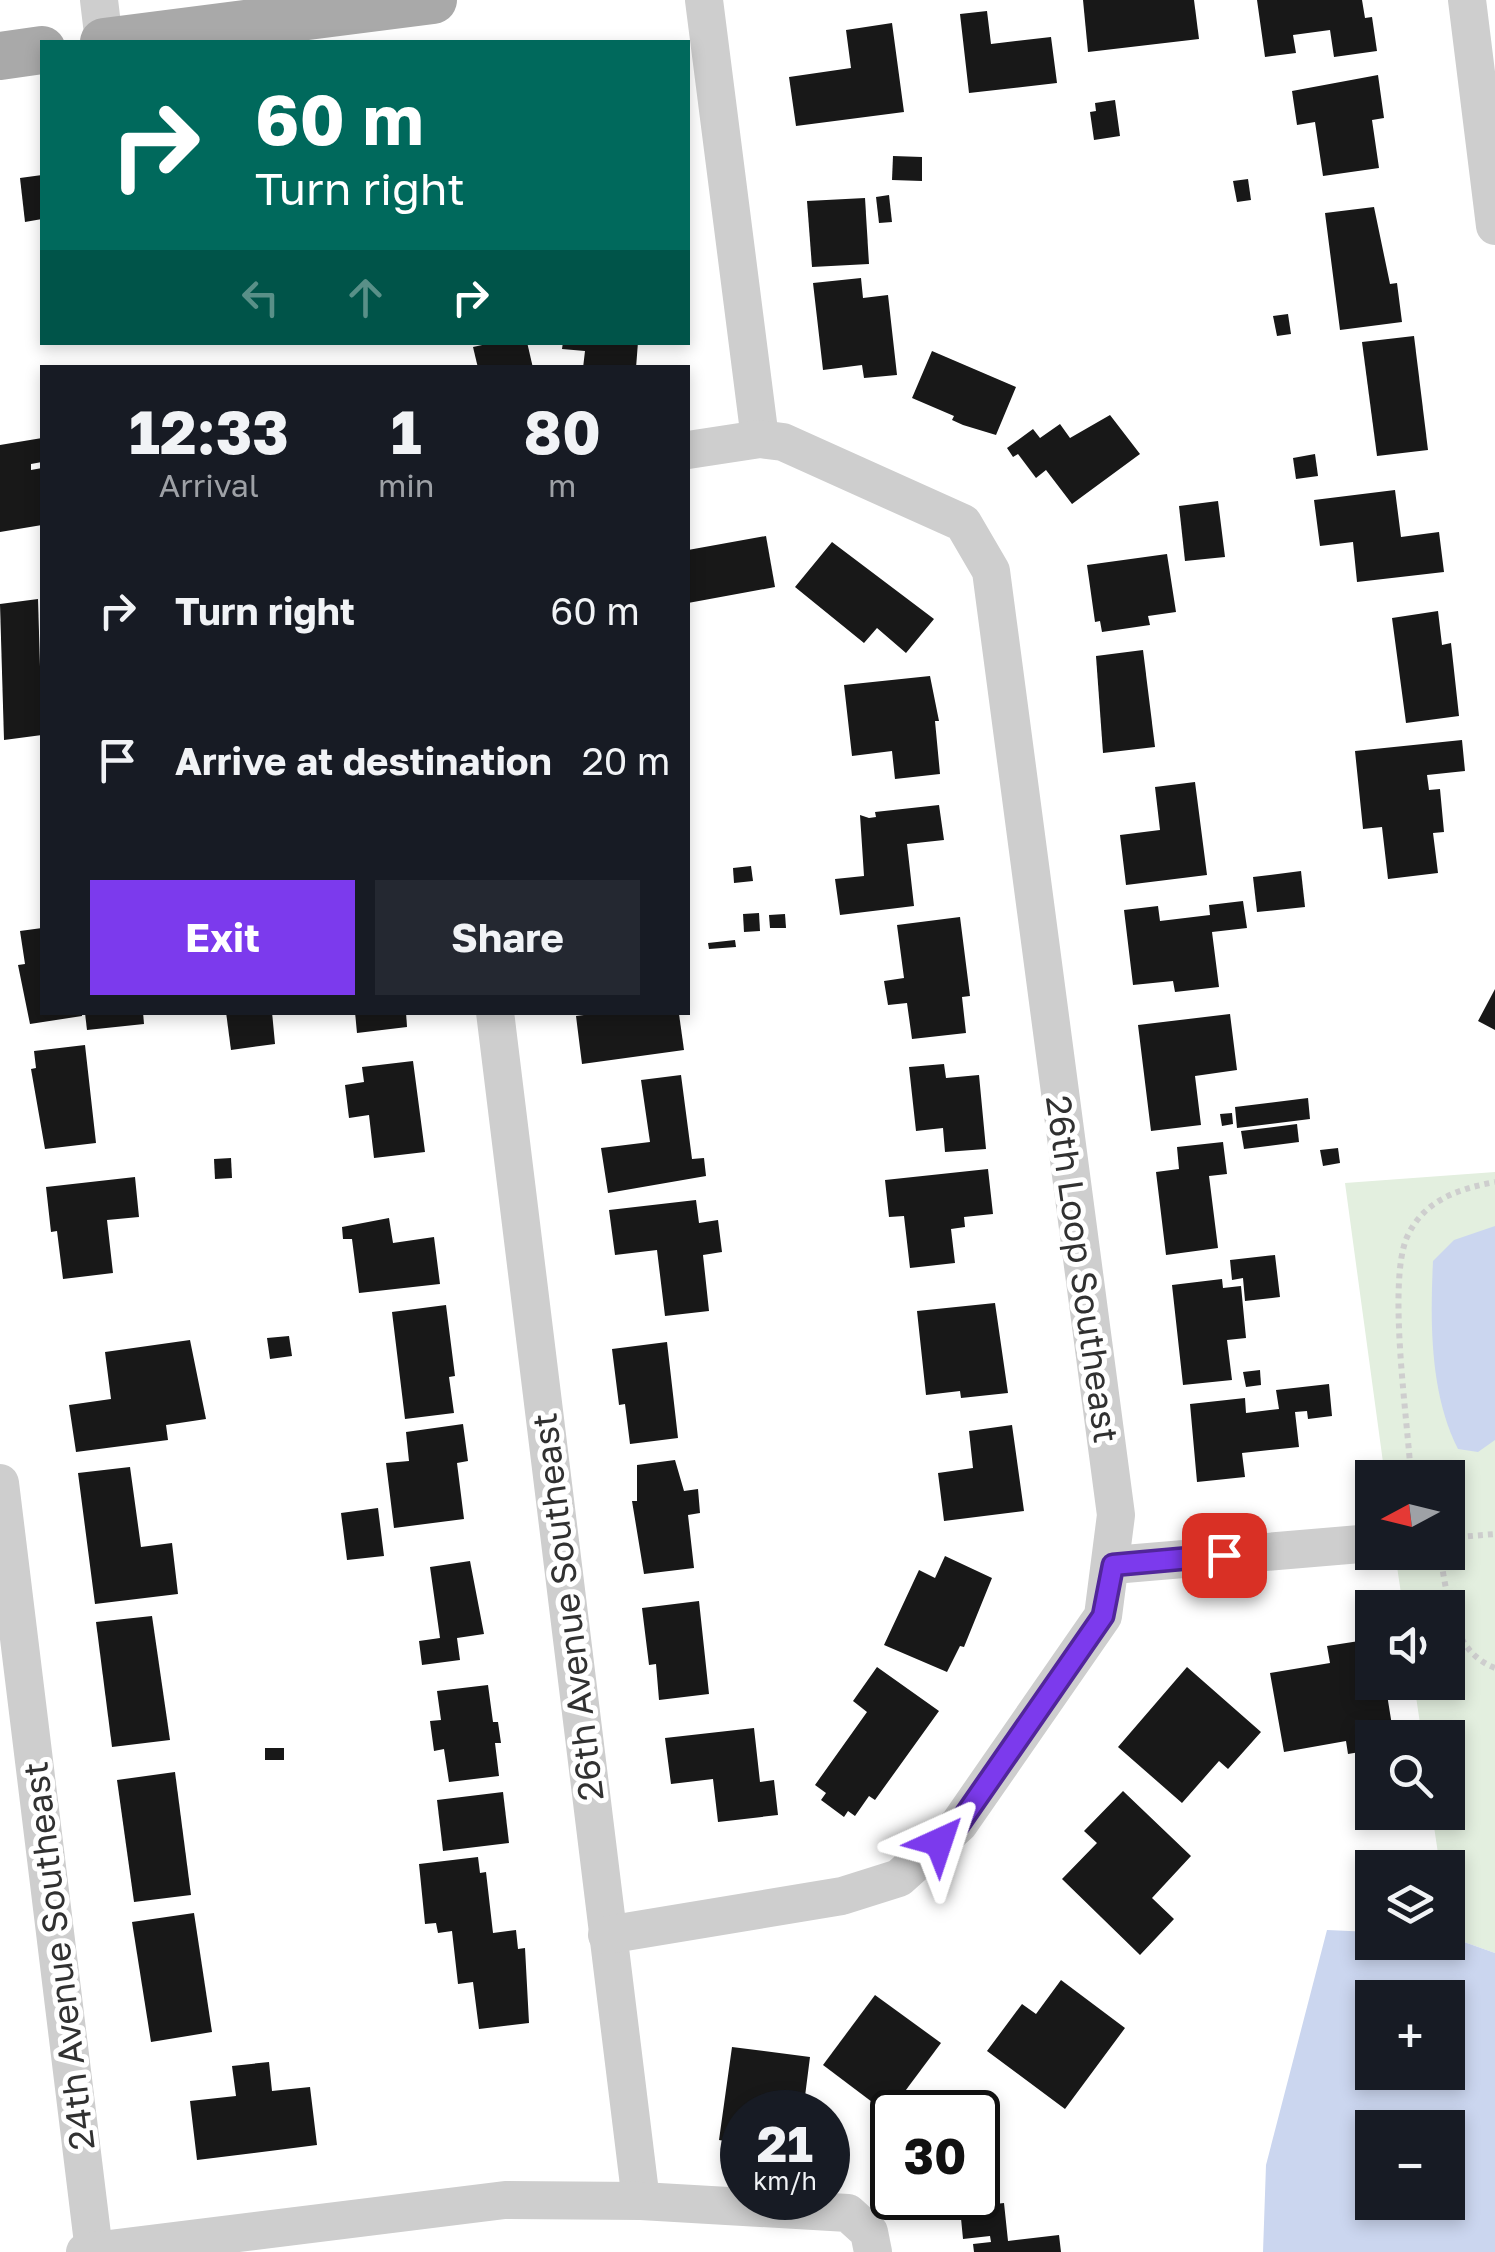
<!DOCTYPE html>
<html lang="en">
<head>
<meta charset="utf-8">
<style>
  :root { --surface:#171b24; --page:#242831; --text:#f1f3f6; --muted:#9ea1a6; --accent:#7c3aed }
  body { margin:0; font-family:"Golos Text",sans-serif; background:var(--page); color:var(--text); height:100vh; display:flex; flex-direction:column; font-size:38px; white-space:nowrap }
  * { box-sizing:border-box; margin:0 }
  p { font-size:32px; color:var(--muted) }
  .icon { flex:none; width:55px; height:55px; fill:none; stroke:currentColor; stroke-width:2; stroke-linecap:round; stroke-linejoin:round }
  .map { position:relative; flex:1; overflow:hidden }
  .drawer { position:absolute; left:40px; top:365px; width:650px; height:650px; display:flex; flex-direction:column; background:var(--surface); border-radius:0px; box-shadow:0 5px 15px #0003 }
  .drawer>* { flex:none }
  .guide { position:absolute; left:40px; top:40px; width:650px; height:305px; border-radius:0px; box-shadow:0 5px 15px #0003; background:#00695c; color:#fff; overflow:hidden }
  .needle { width:65px; rotate:263deg }
  .tools { position:absolute; left:1355px; top:1460px; display:grid; gap:20px }
  .tools a { display:grid; place-items:center; width:110px; height:110px; border-radius:0px; background:var(--surface); box-shadow:0 5px 15px #0003; font-size:50px }
  .speed { position:absolute; left:720px; top:2090px; display:flex; gap:20px; font-size:50px; font-weight:700; text-align:center }
  .speed>* { display:grid; place-content:center; width:130px; height:130px; border-radius:50%; background:var(--surface); box-shadow:0 5px 15px #0003; line-height:1 }
  .speed small { font-size:25px; font-weight:400 }
  .speed .limit { border:5px solid #111; border-radius:15px; background:#fff; color:#111 }
  .pin { position:absolute; display:grid; place-items:center; width:85px; height:85px; color:#fff; margin:-42px; border-radius:20px; box-shadow:0 5px 15px #0006 }
  .me { position:absolute; width:110px; margin:-55px; rotate:42deg; stroke-linejoin:round; filter:drop-shadow(0 0 8px #0008) }
  .turn { display:flex; align-items:center; gap:35px; height:210px; padding:0 50px; font-size:45px }
  .turn .icon { width:130px; height:130px; stroke-width:2.5 }
  .turn b { display:block; font-size:70px; line-height:85px }
  .lanes { display:flex; align-items:center; height:95px; padding:0 50px; background:#0003; justify-content:center; gap:50px; direction:ltr }
  .lanes .off { opacity:.35 }
  .eta { display:flex; justify-content:space-evenly; align-items:center; height:170px; text-align:center }
  .eta b { font-size:60px; font-weight:700; line-height:70px }
  .button { display:flex; gap:20px; margin-top:auto; padding:20px 50px }
  .button a { flex:1; height:115px; border-radius:0px; background:var(--accent); color:#fff; font-size:40px; font-weight:700; line-height:115px; text-align:center }
  .button a+a { background:var(--page); color:var(--text) }
  ul { padding:0; list-style:none }
  li { display:flex; align-items:center; gap:30px; height:150px; padding:0 50px }
  li div { flex:1 }
  li b { display:block; font-size:38px }
  li em { font-style:normal }
  .map>svg:first-child { display:block }
</style>
</head>
<body>
<div class="map">
<svg width="1495" height="2252" viewBox="0 0 1495 2252">
  <rect width="100%" height="100%" fill="#fff"/>
  <polygon fill="#e3efdf" points="1495,1172 1495,1953 1450,1937 1448,1868 1440,1867 1432,1813 1448,1812 1448,1738 1422,1737 1414,1683 1448,1682 1448,1608 1403,1607 1395,1553 1448,1552 1448,1478 1385,1477 1345,1183"/>
  <g fill="#cbd6ef" fill-rule="evenodd">
    <path d="M 1495,1226 L 1495,1440 L 1478,1452 L 1458,1449 C 1430,1394 1430,1323 1433,1261 L 1454,1240 Z"/>
    <path d="M 1327,1930 L 1372,1932 L 1372,1942 L 1448,1942 L 1450,1937 L 1495,1953 L 1495,2252 L 1263,2252 L 1266,2165 ZM 1372,1998 L 1448,1998 L 1448,2072 L 1372,2072 ZM 1372,2128 L 1448,2128 L 1448,2202 L 1372,2202 Z"/>
  </g>
  <g fill="#181818">
    <polygon points="1083,0 1194,0 1199,39 1088,52"/>
    <polygon points="1257,0 1362,0 1365,18 1372,17 1377,51 1334,57 1330,30 1293,35 1296,53 1265,57"/>
    <polygon points="987,11 991,44 1051,37 1057,83 969,93 960,14"/>
    <polygon points="892,23 904,112 796,126 789,77 851,68 846,30"/>
    <polygon points="1378,75 1384,118 1372,120 1379,168 1323,176 1315,122 1297,125 1292,91"/>
    <polygon points="1115,100 1120,136 1094,140 1090,112 1096,111 1095,103"/>
    <polygon points="893,156 922,157 922,181 892,180"/>
    <polygon points="42,175 42,219 25,222 20,178"/>
    <polygon points="1248,179 1251,200 1237,202 1233,181"/>
    <polygon points="889,195 892,222 879,223 876,197"/>
    <polygon points="865,198 869,264 812,267 807,201"/>
    <polygon points="1374,207 1390,284 1397,283 1402,322 1340,330 1325,213"/>
    <polygon points="861,278 863,298 888,295 897,375 864,378 862,365 823,370 813,283"/>
    <polygon points="1288,314 1291,334 1277,336 1273,316"/>
    <polygon points="1414,336 1428,450 1377,456 1362,342"/>
    <polygon points="496,342 527,342 533,368 478,368 473,347"/>
    <polygon points="563,342 638,342 636,368 583,368 585,351 562,349"/>
    <polygon points="932,351 1016,387 996,435 963,425 952,420 954,416 912,398"/>
    <polygon points="1110,415 1140,454 1072,504 1046,470 1036,478 1018,454 1013,457 1007,448 1033,429 1040,438 1060,424 1070,438"/>
    <polygon points="42,438 42,462 31,464 31,470 42,468 42,525 0,532 0,445"/>
    <polygon points="1315,454 1318,476 1296,479 1293,458"/>
    <polygon points="1395,490 1401,537 1439,532 1444,572 1357,582 1353,542 1320,546 1314,500"/>
    <polygon points="1218,501 1225,557 1185,561 1179,506"/>
    <polygon points="766,536 775,587 688,603 688,550"/>
    <polygon points="832,542 934,619 906,653 877,628 864,643 795,587"/>
    <polygon points="1167,554 1176,612 1148,616 1150,625 1102,632 1100,621 1095,622 1087,565"/>
    <polygon points="38,599 42,735 4,740 0,604"/>
    <polygon points="1438,611 1442,645 1451,643 1459,716 1406,723 1392,618"/>
    <polygon points="1143,650 1155,747 1103,753 1096,656"/>
    <polygon points="930,676 939,721 935,721 940,774 895,779 892,751 852,756 844,685"/>
    <polygon points="1462,740 1465,771 1427,775 1429,790 1440,789 1444,832 1433,833 1438,873 1388,879 1382,827 1363,829 1355,751"/>
    <polygon points="1195,782 1207,875 1126,885 1120,835 1160,830 1155,787"/>
    <polygon points="939,805 944,840 907,844 914,906 840,915 835,879 864,876 860,815 869,818 876,817 875,812"/>
    <polygon points="751,866 753,881 734,883 733,868"/>
    <polygon points="1301,871 1305,907 1257,912 1253,877"/>
    <polygon points="1243,901 1247,928 1212,932 1219,987 1175,992 1173,981 1133,985 1124,910 1158,906 1160,921 1210,915 1209,905"/>
    <polygon points="759,913 760,931 744,932 743,914"/>
    <polygon points="785,914 786,928 770,928 769,915"/>
    <polygon points="960,917 970,996 962,997 966,1033 912,1039 907,1003 888,1005 884,981 904,978 897,925"/>
    <polygon points="42,928 42,1012 82,1012 82,1016 30,1024 18,965 25,964 20,931"/>
    <polygon points="735,940 736,947 709,949 708,943"/>
    <polygon points="1495,989 1495,1030 1478,1021"/>
    <polygon points="143,1012 144,1024 87,1030 85,1013"/>
    <polygon points="226,1012 272,1012 275,1044 231,1050"/>
    <polygon points="355,1012 406,1012 407,1027 357,1033"/>
    <polygon points="607,1012 679,1014 684,1050 582,1064 576,1016"/>
    <polygon points="1230,1014 1237,1070 1195,1076 1201,1125 1151,1131 1138,1025"/>
    <polygon points="85,1045 96,1143 45,1149 31,1069 36,1068 34,1051"/>
    <polygon points="413,1061 425,1152 374,1158 369,1115 349,1118 345,1085 364,1082 362,1067"/>
    <polygon points="944,1064 946,1078 979,1075 986,1149 945,1152 943,1128 916,1131 909,1067"/>
    <polygon points="681,1075 692,1159 704,1158 706,1176 608,1193 601,1148 650,1142 641,1080"/>
    <polygon points="1308,1098 1310,1119 1237,1128 1235,1107"/>
    <polygon points="1232,1113 1233,1124 1222,1126 1220,1114"/>
    <polygon points="1297,1124 1299,1142 1244,1149 1241,1131"/>
    <polygon points="1223,1142 1227,1174 1209,1176 1218,1248 1166,1255 1156,1172 1179,1169 1177,1147"/>
    <polygon points="1338,1148 1340,1163 1323,1166 1320,1150"/>
    <polygon points="231,1158 232,1178 215,1179 214,1159"/>
    <polygon points="988,1169 993,1214 964,1217 965,1227 951,1229 955,1263 910,1268 904,1216 889,1217 885,1180"/>
    <polygon points="135,1177 139,1217 107,1220 113,1273 63,1279 57,1231 51,1232 46,1187"/>
    <polygon points="696,1200 699,1223 718,1220 722,1252 703,1255 709,1311 665,1316 657,1250 615,1255 609,1210"/>
    <polygon points="389,1218 393,1243 434,1237 440,1284 359,1293 352,1239 343,1239 342,1227"/>
    <polygon points="1275,1255 1280,1297 1245,1301 1243,1278 1232,1280 1230,1260"/>
    <polygon points="1222,1279 1223,1288 1241,1286 1246,1338 1227,1340 1232,1380 1183,1385 1172,1285"/>
    <polygon points="995,1303 1008,1393 961,1398 960,1391 926,1395 917,1311"/>
    <polygon points="446,1305 455,1376 449,1377 454,1413 405,1419 392,1312"/>
    <polygon points="289,1336 292,1356 270,1359 267,1338"/>
    <polygon points="190,1340 206,1419 166,1425 168,1440 76,1452 69,1405 111,1399 105,1352"/>
    <polygon points="667,1342 678,1438 630,1444 625,1404 619,1405 612,1349"/>
    <polygon points="1260,1370 1261,1385 1246,1387 1243,1372"/>
    <polygon points="1329,1384 1332,1416 1308,1419 1307,1411 1295,1412 1299,1447 1242,1453 1245,1477 1197,1482 1190,1404 1245,1398 1246,1413 1279,1409 1276,1390"/>
    <polygon points="463,1424 468,1461 457,1463 464,1519 394,1528 386,1463 409,1461 406,1432"/>
    <polygon points="1012,1425 1024,1511 944,1521 938,1473 973,1468 969,1431"/>
    <polygon points="675,1460 684,1491 698,1489 700,1513 688,1515 694,1568 644,1574 632,1501 637,1501 637,1465"/>
    <polygon points="130,1467 141,1547 172,1543 178,1594 95,1604 78,1473"/>
    <polygon points="1377,1468 1378,1478 1367,1484 1366,1470"/>
    <polygon points="378,1508 384,1556 347,1560 341,1513"/>
    <polygon points="945,1556 992,1578 964,1647 960,1646 947,1672 884,1645 919,1570 935,1578"/>
    <polygon points="470,1561 484,1634 457,1638 460,1660 422,1665 419,1641 440,1638 430,1567"/>
    <polygon points="699,1601 709,1694 659,1700 656,1664 649,1665 642,1608"/>
    <polygon points="152,1616 170,1740 112,1747 96,1622"/>
    <polygon points="1372,1639 1372,1682 1385,1682 1394,1738 1372,1738 1372,1750 1348,1754 1346,1741 1284,1752 1270,1673 1330,1663 1327,1646"/>
    <polygon points="877,1667 939,1711 875,1800 869,1796 855,1816 848,1811 844,1817 821,1800 826,1793 815,1785 867,1712 853,1701"/>
    <polygon points="1187,1667 1261,1732 1228,1769 1219,1761 1182,1803 1118,1747"/>
    <polygon points="488,1685 493,1722 498,1722 501,1743 495,1743 499,1776 449,1782 444,1749 434,1751 430,1721 441,1720 437,1691"/>
    <polygon points="754,1728 760,1782 774,1780 778,1815 718,1822 713,1779 671,1784 665,1738"/>
    <rect x="265" y="1748" width="19" height="12"/>
    <polygon points="175,1772 191,1895 134,1902 117,1780"/>
    <polygon points="1123,1791 1191,1856 1152,1898 1174,1919 1140,1955 1062,1879 1097,1843 1084,1831"/>
    <polygon points="503,1792 509,1843 443,1851 437,1800"/>
    <polygon points="478,1857 480,1873 486,1872 493,1933 516,1930 518,1949 525,1948 529,2023 479,2029 473,1982 458,1984 452,1931 438,1933 436,1923 425,1924 419,1864"/>
    <polygon points="194,1913 212,2032 151,2042 132,1922"/>
    <polygon points="1061,1980 1125,2028 1065,2109 987,2051 1022,2004 1036,2014"/>
    <polygon points="875,1995 941,2043 888,2114 823,2065"/>
    <polygon points="732,2047 810,2057 803,2112 742,2112 742,2144 719,2140"/>
    <polygon points="269,2062 272,2091 310,2087 317,2145 197,2160 190,2101 236,2096 232,2066"/>
    <polygon points="1004,2203 1008,2241 1059,2235 1061,2252 974,2252 973,2244 991,2242 990,2236 963,2239 960,2208"/>
  </g>
  <g fill="none" stroke-linecap="round" stroke-linejoin="round">
    <g stroke="#cecece" stroke-width="6" stroke-dasharray="5 5" stroke-linecap="butt">
      <path d="M 1411,1478 C 1408,1421 1387,1284 1407,1237 C 1424,1200 1458,1189 1495,1182"/>
      <polyline points="1448,1538 1495,1534"/>
      <path d="M 1439,1552 C 1449,1596 1449,1650 1495,1668"/>
    </g>
    <g stroke="#cecece" stroke-width="38">
      <polyline points="99,0 104,42"/>
      <polyline points="704,0 760,439"/>
      <polyline points="1467,0 1495,226"/>
      <polyline points="495,1012 641,2201"/>
      <polyline points="0,1483 94,2251"/>
      <polyline points="1113,1565 1372,1543"/>
      <polyline points="607,1935 842,1896 899,1878 959,1824 1103,1616 1116,1515 991,571 963,523 783,442 760,439 688,450"/>
      <polyline points="85,2252 505,2200 641,2201 848,2213 869,2232 873,2252"/>
    </g>
    <g stroke="#a9a9a9" stroke-width="48">
      <polyline points="104,42 433,0"/>
      <polyline points="0,56 42,50"/>
    </g>
  </g>
  <g fill="none" stroke-linecap="round" stroke-linejoin="round">
    <g stroke="#51269a" stroke-width="25">
      <polyline id="route" points="939,1842 959,1824 1103,1616 1113,1565 1224,1555"/>
    </g>
    <use href="#route" stroke="#7c3aed" stroke-width="18"/>
  </g>
  <g text-anchor="middle" dominant-baseline="central" stroke-width="10" stroke-linejoin="round" paint-order="stroke">
    <g font-size="35" fill="#313131" stroke="#fff">
      <text transform="translate(1083 1269) rotate(82)">26th Loop Southeast</text>
      <text transform="translate(567 1607) rotate(-97)">26th Avenue Southeast</text>
      <text transform="translate(58 1956) rotate(-97)">24th Avenue Southeast</text>
    </g>
  </g>
</svg>
<div class="tools">
<a><svg class="needle" viewBox="-14 -14 28 28"><path d="M0-13l5 13h-10z" fill="#e53935"/><path d="M0 13l5-13h-10z" fill="#9ea1a6"/></svg></a>
<a><svg class="icon" aria-label="sound" viewBox="0 0 24 24"><path d="M4 9h4l5-4v14l-5-4H4zM17 9q2 3 0 6"/></svg></a>
<a><svg class="icon" aria-label="search" viewBox="0 0 24 24"><circle cx="10" cy="10" r="6"/><path d="M15 15l6 6"/></svg></a>
<a><svg class="icon" aria-label="layers" viewBox="0 0 24 24"><path d="M12 4l9 5-9 5-9-5zM3 14l9 5 9-5"/></svg></a>
<a>+</a>
<a>−</a>
</div>
<div class="speed"><div>21<small>km/h</small></div><div class="limit">30</div></div>
<div class="pin" style="left:1224px;top:1555px;background:#d93025"><svg class="icon" aria-label="arrive" viewBox="0 0 24 24"><path d="M6 21V4h12l-3 4 3 4H6"/></svg></div>
<svg class="me" style="left:939px;top:1842px" viewBox="-20 -20 40 40"><path d="M0-17L14 15 0 8-14 15z" fill="#7c3aed" stroke="#fff" stroke-width="4"/></svg>
<div class="guide">
<div class="turn"><svg class="icon" aria-label="right" viewBox="0 0 24 24"><path d="M7 20v-9h11M14 6l5 5-5 5"/></svg><div><b>60 m</b>Turn right</div></div>
<div class="lanes"><svg class="icon off" aria-label="left" viewBox="0 0 24 24"><path d="M17 20v-9H6M10 6l-5 5 5 5"/></svg><svg class="icon off" aria-label="ahead" viewBox="0 0 24 24"><path d="M12 20V5M6 11l6-6 6 6"/></svg><svg class="icon" aria-label="right" viewBox="0 0 24 24"><path d="M7 20v-9h11M14 6l5 5-5 5"/></svg></div>
</div>
<section class="drawer">
<div class="eta">
<div><b>12:33</b><p>Arrival</p></div>
<div><b>1</b><p>min</p></div>
<div><b>80</b><p>m</p></div>
</div>
<ul>
<li><svg class="icon" aria-label="right" viewBox="0 0 24 24"><path d="M7 20v-9h11M14 6l5 5-5 5"/></svg><div><b>Turn right</b></div><em>60 m</em></li>
<li><svg class="icon" aria-label="arrive" viewBox="0 0 24 24"><path d="M6 21V4h12l-3 4 3 4H6"/></svg><div><b>Arrive at destination</b></div><em>20 m</em></li>
</ul>
<div class="button"><a>Exit</a><a>Share</a></div>
</section>
</div>
</body>
</html>
